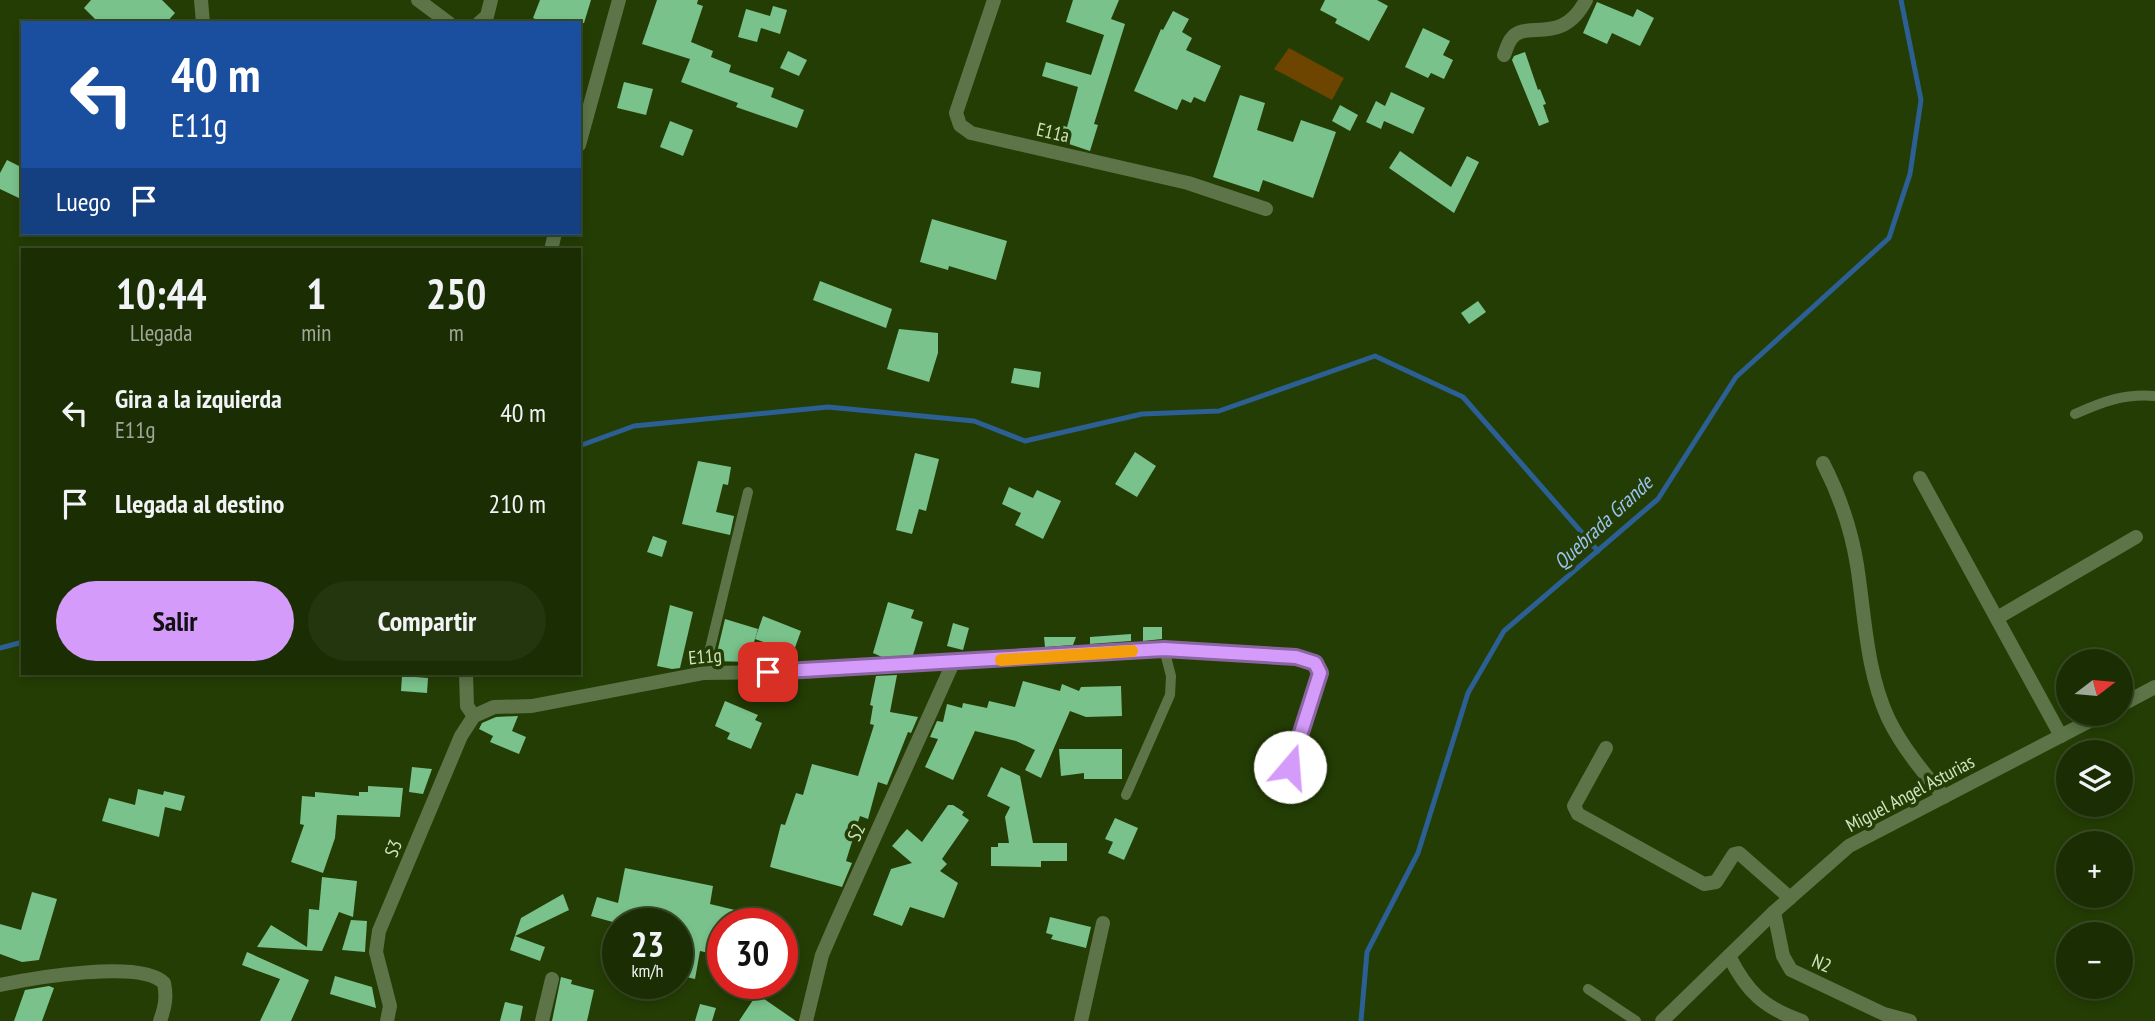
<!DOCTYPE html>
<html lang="es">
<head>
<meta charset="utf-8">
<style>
  :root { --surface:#1b2e03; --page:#24360d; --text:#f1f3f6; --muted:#a0a89a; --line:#394a25; --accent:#d59bfa }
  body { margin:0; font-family:"PT Sans Narrow",sans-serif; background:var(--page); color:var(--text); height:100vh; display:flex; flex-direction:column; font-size:26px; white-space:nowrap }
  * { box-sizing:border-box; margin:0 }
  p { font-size:23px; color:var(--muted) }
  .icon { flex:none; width:38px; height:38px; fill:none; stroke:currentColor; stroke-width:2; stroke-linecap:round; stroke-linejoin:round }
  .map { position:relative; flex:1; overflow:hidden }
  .sheet { position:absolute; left:21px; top:248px; width:560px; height:427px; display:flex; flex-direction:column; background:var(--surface); border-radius:0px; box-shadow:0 4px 10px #0003,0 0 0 2px var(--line) }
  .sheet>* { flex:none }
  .guide { position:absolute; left:21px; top:21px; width:560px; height:214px; border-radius:0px; box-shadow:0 4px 10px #0003,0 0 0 2px var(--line); background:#1a4fa0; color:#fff; overflow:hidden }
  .needle { width:46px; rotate:74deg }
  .controls { position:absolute; left:2056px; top:649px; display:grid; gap:14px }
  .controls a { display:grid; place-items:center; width:77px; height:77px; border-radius:50%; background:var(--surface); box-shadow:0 4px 10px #0003,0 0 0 2px var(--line); font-size:35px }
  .speed { position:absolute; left:602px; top:908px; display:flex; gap:14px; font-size:35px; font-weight:700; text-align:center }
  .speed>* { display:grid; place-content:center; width:91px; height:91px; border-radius:50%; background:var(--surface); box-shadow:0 4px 10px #0003,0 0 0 2px var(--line); line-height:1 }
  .speed small { font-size:18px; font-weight:400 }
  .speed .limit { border:10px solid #d22; background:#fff; color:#111 }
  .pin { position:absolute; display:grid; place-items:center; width:60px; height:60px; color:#fff; margin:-30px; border-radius:14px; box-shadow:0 4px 10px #0006 }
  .me { position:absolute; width:77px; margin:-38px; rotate:18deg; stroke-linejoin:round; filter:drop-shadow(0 0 5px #0008) }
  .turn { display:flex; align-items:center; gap:24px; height:147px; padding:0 35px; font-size:32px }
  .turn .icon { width:91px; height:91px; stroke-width:2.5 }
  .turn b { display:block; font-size:49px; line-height:60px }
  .then { display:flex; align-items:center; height:66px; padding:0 35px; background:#0003; gap:14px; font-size:26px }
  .eta { display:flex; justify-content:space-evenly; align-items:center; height:119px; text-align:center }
  .eta b { font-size:42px; font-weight:700; line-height:49px }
  .button { display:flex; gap:14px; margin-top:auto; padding:14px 35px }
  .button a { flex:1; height:80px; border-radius:42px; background:var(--accent); color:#111; font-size:28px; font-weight:700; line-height:80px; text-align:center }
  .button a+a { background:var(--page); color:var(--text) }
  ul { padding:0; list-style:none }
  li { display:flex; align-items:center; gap:21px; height:91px; padding:0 35px }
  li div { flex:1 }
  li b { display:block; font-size:26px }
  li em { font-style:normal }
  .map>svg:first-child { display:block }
</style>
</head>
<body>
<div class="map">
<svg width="2155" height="1021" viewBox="0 0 2155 1021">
  <rect width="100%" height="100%" fill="#243d04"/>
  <polygon fill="#6d4400" points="1289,48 1344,78 1332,100 1274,69"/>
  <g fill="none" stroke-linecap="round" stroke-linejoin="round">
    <g stroke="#2c5f93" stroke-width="5">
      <polyline points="579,446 634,426 828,407 974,421 1025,441 1142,414 1219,411 1375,356 1463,397 1598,551"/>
      <polyline points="0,648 23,642"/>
      <polyline points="1361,1021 1367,952 1418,853 1468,693 1504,631 1658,499 1736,377 1889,238 1910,174 1921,100 1901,0"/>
    </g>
  </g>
  <g fill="#79c28c">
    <polygon points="91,0 162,0 175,13 166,23 99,23 84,8"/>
    <polygon points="540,0 591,0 584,23 545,23 533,18"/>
    <polygon points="657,0 698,0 697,4 703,6 691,42 713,51 711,57 731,65 729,72 774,88 771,97 804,110 797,128 736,107 738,103 681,82 690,59 642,44"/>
    <polygon points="1073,0 1119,0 1111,19 1125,24 1094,124 1098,125 1090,151 1054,139 1058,124 1067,127 1078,87 1042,76 1046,62 1091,75 1104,35 1066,22"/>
    <polygon points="1325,0 1377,0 1388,6 1369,41 1335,23 1337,19 1320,10"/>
    <polygon points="1597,2 1633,17 1637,9 1654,18 1640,46 1612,33 1607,44 1583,33"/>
    <polygon points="773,6 787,10 780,34 761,28 757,42 738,37 746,9 770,16"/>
    <polygon points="1173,11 1189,19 1182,32 1192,38 1186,50 1221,66 1205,102 1194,97 1191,103 1182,99 1177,110 1134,91 1161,29 1163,30"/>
    <polygon points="1423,28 1450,41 1443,55 1453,60 1444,79 1431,73 1428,78 1405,67"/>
    <polygon points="788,51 807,60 799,76 780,68"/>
    <polygon points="1525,52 1538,90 1540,89 1546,104 1543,105 1549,122 1539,126 1512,60 1514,56"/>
    <polygon points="624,82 653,89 646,115 617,108"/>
    <polygon points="1391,92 1425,108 1413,134 1384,121 1381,129 1366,122 1376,101 1385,106"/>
    <polygon points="1240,95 1265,103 1257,130 1293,142 1301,120 1336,132 1313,198 1263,180 1259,192 1213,177"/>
    <polygon points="1340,105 1358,115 1350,131 1332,121"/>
    <polygon points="670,121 693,130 683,156 660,147"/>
    <polygon points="1400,151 1451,187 1467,156 1479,162 1454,213 1389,168"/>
    <polygon points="7,160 23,168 23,200 0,189 0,173"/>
    <polygon points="932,219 1007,241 996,280 949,266 948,270 920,262"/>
    <polygon points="820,281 892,309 886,328 813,300"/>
    <polygon points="1478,301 1486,312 1469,324 1461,313"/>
    <polygon points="899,329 938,333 938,353 929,382 887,369"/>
    <polygon points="1014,368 1041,372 1039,388 1011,383"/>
    <polygon points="1135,452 1156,466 1137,497 1115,484"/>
    <polygon points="915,453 939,459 926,511 919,509 912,534 896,530"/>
    <polygon points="698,461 731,467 728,485 723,484 716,512 734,516 730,535 682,524"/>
    <polygon points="1009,487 1033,498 1037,490 1061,501 1043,539 1015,525 1021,513 1002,504"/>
    <polygon points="653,536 667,541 662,557 647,552"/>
    <polygon points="888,602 914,610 911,618 923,622 913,655 882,657 873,653"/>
    <polygon points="670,605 693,612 680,668 672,669 657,666"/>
    <polygon points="763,616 801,631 793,653 755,639"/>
    <polygon points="725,619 758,629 748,662 715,661"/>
    <polygon points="953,623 969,628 963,650 947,646"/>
    <polygon points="1143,627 1162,627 1162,639 1143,641"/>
    <polygon points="1131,634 1131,641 1090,644 1090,637"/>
    <polygon points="1044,637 1076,637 1073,645 1045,647"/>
    <polygon points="897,675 890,712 918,717 911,733 908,732 887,785 878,782 868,819 860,816 846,861 852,863 842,887 770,867 781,824 785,825 796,793 803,795 812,764 858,776 874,725 870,724 873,706 870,705 876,676"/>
    <polygon points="402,676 428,678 427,693 401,691"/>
    <polygon points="1023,681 1060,691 1062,684 1079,691 1081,687 1121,686 1122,716 1086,717 1070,711 1041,778 1025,770 1035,750 1016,741 975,731 953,780 925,767 938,739 930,737 937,721 943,722 947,704 962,708 963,703 987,708 989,701 1015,707"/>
    <polygon points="725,701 758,715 755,720 762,723 751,749 727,739 730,733 715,726"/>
    <polygon points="518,716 512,731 526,737 519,754 490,742 493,736 479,729 482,723 496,717"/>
    <polygon points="1059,749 1122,749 1122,779 1084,779 1084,773 1061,776"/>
    <polygon points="412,767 432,769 423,794 409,792"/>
    <polygon points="1001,767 1020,776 1033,843 1067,843 1067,861 1041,861 1041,867 991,866 991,847 998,847 998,843 1009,843 1005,817 1010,807 987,796"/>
    <polygon points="368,786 403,788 400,817 337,815 335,838 323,873 291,862 304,825 300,824 302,796 315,797 315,792 359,796 359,792 368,792"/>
    <polygon points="138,789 163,795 164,791 185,796 181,811 165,807 159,837 102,821 109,798 135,805"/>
    <polygon points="948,805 953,805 964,812 962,815 969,820 942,859 947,864 940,871 958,883 944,918 910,907 902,926 873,915 891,869 912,863 892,846 907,829 922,842"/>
    <polygon points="1115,818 1138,828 1124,860 1108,853 1113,842 1105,839"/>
    <polygon points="625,868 713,886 710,904 772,919 771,924 723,924 723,956 700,951 695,979 677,975 677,924 620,924 591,916 597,897 618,903"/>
    <polygon points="322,877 357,881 353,917 339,912 322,951 257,947 271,925 307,947 309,909 319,910"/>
    <polygon points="32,892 57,899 39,960 22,962 0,954 0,924 21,930"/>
    <polygon points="563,894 569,910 515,936 545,947 540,961 510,950 521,918"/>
    <polygon points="1050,917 1091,927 1086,948 1051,939 1053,935 1046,933"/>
    <polygon points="351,920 367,921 365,952 342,950"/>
    <polygon points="247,952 309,980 291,1021 260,1021 280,979 242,965"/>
    <polygon points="335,976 372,987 376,1008 330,994"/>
    <polygon points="561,977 572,980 571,984 594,990 587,1021 552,1021"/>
    <polygon points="49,986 54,988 42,1021 14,1021 25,990"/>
    <polygon points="757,994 796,1021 739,1021"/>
    <polygon points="505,1002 523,1006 520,1021 500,1021"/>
    <polygon points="700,1004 716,1008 712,1021 695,1021"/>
  </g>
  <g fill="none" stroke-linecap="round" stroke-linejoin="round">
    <g stroke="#5c7447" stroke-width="10">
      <path d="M 2075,414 C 2102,402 2125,393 2155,396"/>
      <polyline points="704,673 748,492"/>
      <polyline points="1126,795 1170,695 1171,676 1164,649"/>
      <polyline points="1588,989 1636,1021"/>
    </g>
    <g stroke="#5c7447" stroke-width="14">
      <polyline points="201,0 203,23"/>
      <polyline points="418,0 449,23"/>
      <polyline points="994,0 956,113 960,125 971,133 1188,183 1266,209"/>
      <polyline points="479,23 487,16 491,0"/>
      <path d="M 1504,55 C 1506,50 1508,43 1511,39 C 1526,18 1561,48 1586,0"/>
      <polyline points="579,145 619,0"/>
      <polyline points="551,250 555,233"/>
      <path d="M 1823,463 C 1840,496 1851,528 1857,565 C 1865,616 1866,670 1888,718 C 1902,747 1923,772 1944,797"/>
      <polyline points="1920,478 2061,736"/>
      <polyline points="1997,618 2136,537"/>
      <polyline points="466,674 467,706 474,716"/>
      <polyline points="2121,705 2155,687"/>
      <polyline points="1606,748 1574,806 1578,814 1704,884 1716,882 1734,854 1739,853 1790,898"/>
      <polyline points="1774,912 1783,956 1791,970 1884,1014 1910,1021"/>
      <path d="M 1729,956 C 1747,992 1764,1008 1802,1021"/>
      <path d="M 0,985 C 33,978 141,959 164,983 C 167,997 165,1007 160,1021"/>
      <polyline points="387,1021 390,1006 376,952 379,931 461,736 474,716 494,707 532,706 704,673 790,672 1164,649 1295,657 1315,663 1320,673 1290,767"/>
      <polyline points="542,1021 552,979"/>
      <polyline points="806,1021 822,955 835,925 953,663"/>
      <polyline points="1081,1021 1103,923"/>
      <polyline points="1662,1021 1774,912 1849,846 2103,714"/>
    </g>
  </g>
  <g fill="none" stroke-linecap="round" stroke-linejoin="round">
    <g stroke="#8a65a2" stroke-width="18">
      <polyline id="route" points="768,672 1164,649 1296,657 1315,663 1320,673 1290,767"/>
    </g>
    <use href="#route" stroke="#d59bfa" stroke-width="12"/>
    <polyline stroke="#f59e0b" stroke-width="12" points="1001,660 1132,651"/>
  </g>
  <g text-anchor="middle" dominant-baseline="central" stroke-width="7" stroke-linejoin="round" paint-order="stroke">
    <g font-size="19" fill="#d0e4c0" stroke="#243d04">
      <text transform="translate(1053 132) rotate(13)">E11a</text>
      <text transform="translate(705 656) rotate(-5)">E11g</text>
      <text transform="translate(1910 793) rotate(-28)">Miguel Angel Asturias</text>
      <text transform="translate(856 832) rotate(-66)">S2</text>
      <text transform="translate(393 848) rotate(-67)">S3</text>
      <text transform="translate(1822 963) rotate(23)">N2</text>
    </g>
    <g font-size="21" font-style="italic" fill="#9ac3f1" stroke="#243d04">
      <text transform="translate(1603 522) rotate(-43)">Quebrada Grande</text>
    </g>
  </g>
</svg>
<div class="controls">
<a><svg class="needle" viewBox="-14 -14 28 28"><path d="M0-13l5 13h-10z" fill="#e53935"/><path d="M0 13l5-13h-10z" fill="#a0a89a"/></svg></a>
<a><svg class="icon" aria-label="layers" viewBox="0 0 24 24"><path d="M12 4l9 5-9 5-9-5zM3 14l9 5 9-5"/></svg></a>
<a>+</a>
<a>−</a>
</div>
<div class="speed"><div>23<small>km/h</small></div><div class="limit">30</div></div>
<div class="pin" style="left:768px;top:672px;background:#d93025"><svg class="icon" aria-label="arrive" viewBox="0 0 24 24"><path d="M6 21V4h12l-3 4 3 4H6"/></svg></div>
<svg class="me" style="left:1290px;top:767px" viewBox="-20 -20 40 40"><circle r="19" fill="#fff"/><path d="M0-13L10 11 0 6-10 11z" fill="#d59bfa"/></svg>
<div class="guide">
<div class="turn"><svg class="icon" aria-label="left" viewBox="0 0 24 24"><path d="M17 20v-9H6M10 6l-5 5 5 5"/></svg><div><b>40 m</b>E11g</div></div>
<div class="then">Luego<svg class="icon" aria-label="arrive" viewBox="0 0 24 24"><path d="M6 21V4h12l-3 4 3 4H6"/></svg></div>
</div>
<section class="sheet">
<div class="eta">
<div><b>10:44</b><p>Llegada</p></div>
<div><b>1</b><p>min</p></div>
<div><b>250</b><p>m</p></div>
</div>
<ul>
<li><svg class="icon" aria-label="left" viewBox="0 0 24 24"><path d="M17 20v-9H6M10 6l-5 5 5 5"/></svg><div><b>Gira a la izquierda</b><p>E11g</p></div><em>40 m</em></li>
<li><svg class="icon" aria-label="arrive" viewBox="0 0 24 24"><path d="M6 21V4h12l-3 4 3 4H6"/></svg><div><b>Llegada al destino</b></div><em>210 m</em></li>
</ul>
<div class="button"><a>Salir</a><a>Compartir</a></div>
</section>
</div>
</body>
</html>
